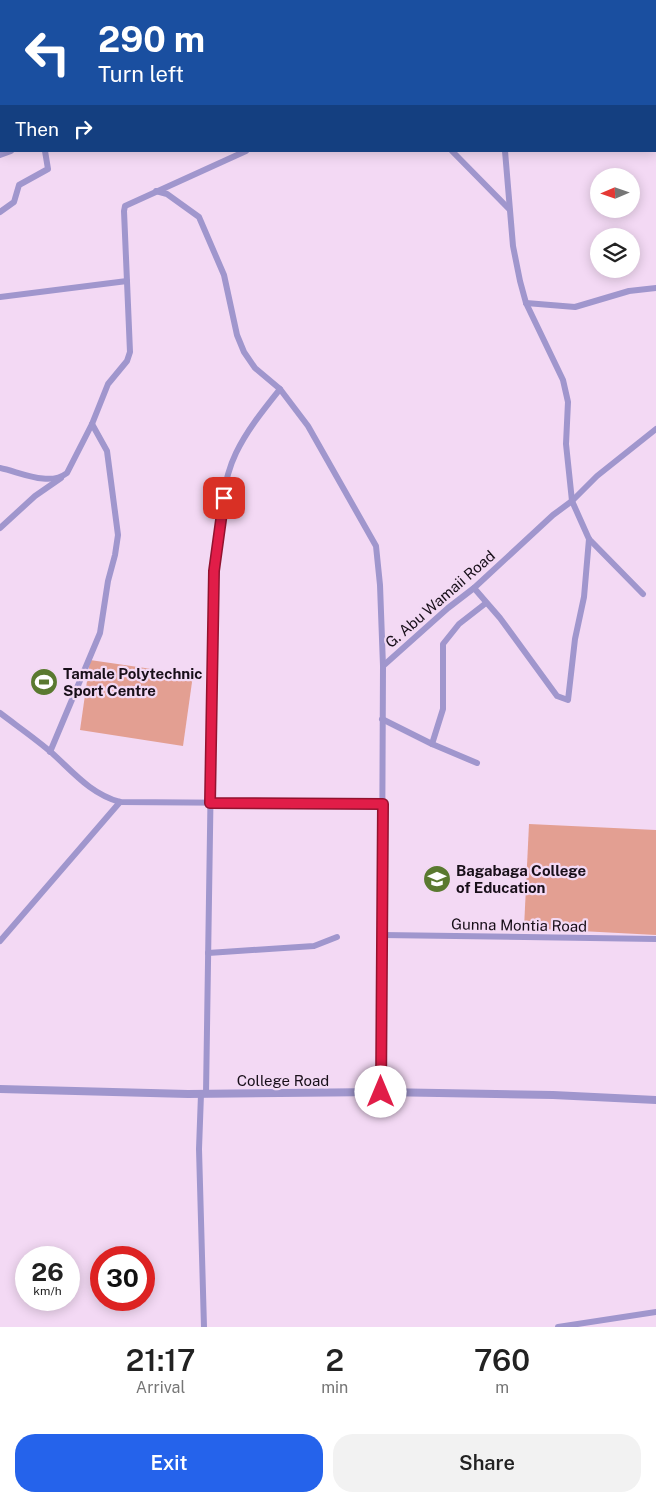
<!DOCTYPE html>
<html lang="en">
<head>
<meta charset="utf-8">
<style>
  :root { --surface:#fff; --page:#f2f2f2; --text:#222; --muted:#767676; --accent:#2563eb }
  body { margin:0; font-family:"Public Sans",sans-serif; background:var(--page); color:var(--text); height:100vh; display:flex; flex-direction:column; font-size:19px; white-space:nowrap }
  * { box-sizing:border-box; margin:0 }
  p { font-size:16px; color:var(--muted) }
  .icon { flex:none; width:28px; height:28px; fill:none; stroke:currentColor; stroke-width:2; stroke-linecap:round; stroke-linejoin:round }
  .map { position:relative; height:1327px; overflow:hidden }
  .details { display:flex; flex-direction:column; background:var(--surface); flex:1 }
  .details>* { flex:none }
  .banner { position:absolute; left:0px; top:0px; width:656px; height:152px; box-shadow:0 2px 12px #0003; background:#1a4fa0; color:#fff; overflow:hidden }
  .needle { width:32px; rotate:268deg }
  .tools { position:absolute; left:590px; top:168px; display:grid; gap:10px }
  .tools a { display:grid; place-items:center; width:50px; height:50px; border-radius:50%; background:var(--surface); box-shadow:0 2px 12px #0003; font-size:25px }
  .speed { position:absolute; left:15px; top:1246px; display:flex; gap:10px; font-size:25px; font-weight:700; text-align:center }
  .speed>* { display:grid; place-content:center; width:65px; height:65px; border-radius:50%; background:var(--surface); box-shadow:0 2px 12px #0003; line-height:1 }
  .speed small { font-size:12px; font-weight:400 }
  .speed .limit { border:8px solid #d22; background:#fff; color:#111 }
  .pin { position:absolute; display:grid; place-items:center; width:42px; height:42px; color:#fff; margin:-21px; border-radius:10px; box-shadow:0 2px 8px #0006 }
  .me { position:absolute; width:55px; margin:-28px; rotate:0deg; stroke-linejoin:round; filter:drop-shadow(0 0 4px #0008) }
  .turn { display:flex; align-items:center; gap:18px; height:105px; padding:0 15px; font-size:22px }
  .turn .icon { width:65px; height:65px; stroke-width:2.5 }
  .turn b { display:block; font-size:35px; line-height:42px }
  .then { display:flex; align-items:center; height:48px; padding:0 15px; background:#0003; gap:10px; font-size:19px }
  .eta { display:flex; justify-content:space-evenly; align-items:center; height:85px; text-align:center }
  .eta b { font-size:30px; font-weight:600; line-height:35px }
  .button { display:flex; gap:10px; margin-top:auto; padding:10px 15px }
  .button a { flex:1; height:58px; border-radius:20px; background:var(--accent); color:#fff; font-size:20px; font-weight:600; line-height:58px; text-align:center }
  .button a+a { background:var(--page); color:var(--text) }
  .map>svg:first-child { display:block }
</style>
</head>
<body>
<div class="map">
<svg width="656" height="1327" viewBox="0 0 656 1327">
  <rect width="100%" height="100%" fill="#f3d9f4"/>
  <g fill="#e39f92">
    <polygon points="90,660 193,675 183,746 80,730"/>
    <polygon points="529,824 656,830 656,935 524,928"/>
  </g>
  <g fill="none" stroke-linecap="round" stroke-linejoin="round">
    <g stroke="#a096cd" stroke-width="6">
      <polyline points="88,0 89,1"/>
      <polyline points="127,1 128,0"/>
      <polyline points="275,1 276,0"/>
      <polyline points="421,1 422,0"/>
      <polyline points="550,1 550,0"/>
      <polyline points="0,108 1,108"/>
      <polyline points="452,151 509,209"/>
      <polyline points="505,151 513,246 520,281 526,303 563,380 568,402 566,444 572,501 589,539 643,594"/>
      <polyline points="0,155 11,151"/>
      <polyline points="156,191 167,194 199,217 224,275 237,335 244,352 255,368 280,389 308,426 376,546 380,585 383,666"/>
      <polyline points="0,212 14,202 19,185 48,169 45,151"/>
      <polyline points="0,297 127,281"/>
      <polyline points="526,303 575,307 629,291 656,288"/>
      <path d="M 0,468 C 20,472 49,487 67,473 L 92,424 L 108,384 L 127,361 L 130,352 L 124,211 L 125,206 L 246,151"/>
      <polyline points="0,528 35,496 61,478"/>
      <polyline points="474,588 500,618 557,696 568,700 575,639 584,597 589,539"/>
      <path d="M 0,713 C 17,726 36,739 52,753 C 74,773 91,794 120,802 L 383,804"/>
      <polyline points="382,719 432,744 443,709 443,644 459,624 486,603"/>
      <polyline points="432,744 477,763"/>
      <polyline points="50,752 100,633 108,581 115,555 118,535 107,451 92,424"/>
      <polyline points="382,935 656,939"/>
      <polyline points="0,941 120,802"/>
      <polyline points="208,953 314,946 337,937"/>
      <polyline points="381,1092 383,666 448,608 474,588 553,515 572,501 597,476 656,429"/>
      <polyline points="201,1094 199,1149 204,1327"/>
      <path d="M 206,1094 L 214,571 C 218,535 220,486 236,453 C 247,430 264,409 280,389"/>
      <polyline points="558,1327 656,1312"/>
    </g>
    <polyline stroke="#a096cd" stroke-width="8" points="0,1089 188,1094 381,1092 553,1095 656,1100"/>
    <g stroke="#806fbf" stroke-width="9">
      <polyline points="34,1 36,0"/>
      <polyline points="0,19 1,19"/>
    </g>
  </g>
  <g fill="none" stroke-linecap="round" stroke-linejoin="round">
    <g stroke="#92132f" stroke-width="12">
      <polyline id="route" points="224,498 214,571 210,803 383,804 381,1092"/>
    </g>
    <use href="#route" stroke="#e11d48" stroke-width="9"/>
  </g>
  <defs>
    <g id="stadium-disc" transform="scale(1.4375)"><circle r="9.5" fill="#5a7930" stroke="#f3d9f4"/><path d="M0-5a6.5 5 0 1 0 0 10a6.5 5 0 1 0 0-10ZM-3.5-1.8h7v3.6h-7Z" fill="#fff"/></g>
    <g id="university-disc" transform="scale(1.4375)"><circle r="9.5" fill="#5a7930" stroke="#f3d9f4"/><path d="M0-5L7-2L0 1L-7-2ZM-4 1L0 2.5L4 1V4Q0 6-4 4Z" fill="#fff"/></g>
  </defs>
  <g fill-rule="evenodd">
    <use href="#stadium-disc" x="44" y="682"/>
    <use href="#university-disc" x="437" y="879"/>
  </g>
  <g text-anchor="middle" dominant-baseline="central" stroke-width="4.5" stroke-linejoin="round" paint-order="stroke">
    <g font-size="15" fill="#180f19" stroke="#f3d9f4">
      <text transform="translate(440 599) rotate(-41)">G. Abu Wamaii Road</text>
      <text transform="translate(519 925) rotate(1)">Gunna Montia Road</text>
      <text x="283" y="1080">College Road</text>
    </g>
    <g font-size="15" font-weight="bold" fill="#180f19" stroke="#f3d9f4" text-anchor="start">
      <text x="63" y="673">Tamale Polytechnic<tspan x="63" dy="17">Sport Centre</tspan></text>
      <text x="456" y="870">Bagabaga College<tspan x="456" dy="17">of Education</tspan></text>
    </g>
  </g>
</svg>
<div class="tools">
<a><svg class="needle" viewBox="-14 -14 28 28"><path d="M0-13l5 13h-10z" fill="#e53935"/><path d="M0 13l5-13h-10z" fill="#767676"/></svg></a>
<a><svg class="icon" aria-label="layers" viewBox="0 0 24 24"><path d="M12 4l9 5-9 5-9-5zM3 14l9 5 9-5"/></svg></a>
</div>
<div class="speed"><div>26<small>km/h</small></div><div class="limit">30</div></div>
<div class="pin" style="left:224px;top:498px;background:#d93025"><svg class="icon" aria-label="arrive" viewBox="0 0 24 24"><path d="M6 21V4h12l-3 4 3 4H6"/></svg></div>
<svg class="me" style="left:381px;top:1092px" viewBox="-20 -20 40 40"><circle r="19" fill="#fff"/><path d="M0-13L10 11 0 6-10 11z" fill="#e11d48"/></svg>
<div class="banner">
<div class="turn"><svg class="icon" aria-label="left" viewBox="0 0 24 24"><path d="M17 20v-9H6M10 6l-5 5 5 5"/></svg><div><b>290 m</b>Turn left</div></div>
<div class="then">Then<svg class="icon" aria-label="right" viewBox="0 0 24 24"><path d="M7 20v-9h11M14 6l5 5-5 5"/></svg></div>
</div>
</div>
<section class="details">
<div class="eta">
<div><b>21:17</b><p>Arrival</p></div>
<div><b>2</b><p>min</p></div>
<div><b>760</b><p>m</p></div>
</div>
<div class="button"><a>Exit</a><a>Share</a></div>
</section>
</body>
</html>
